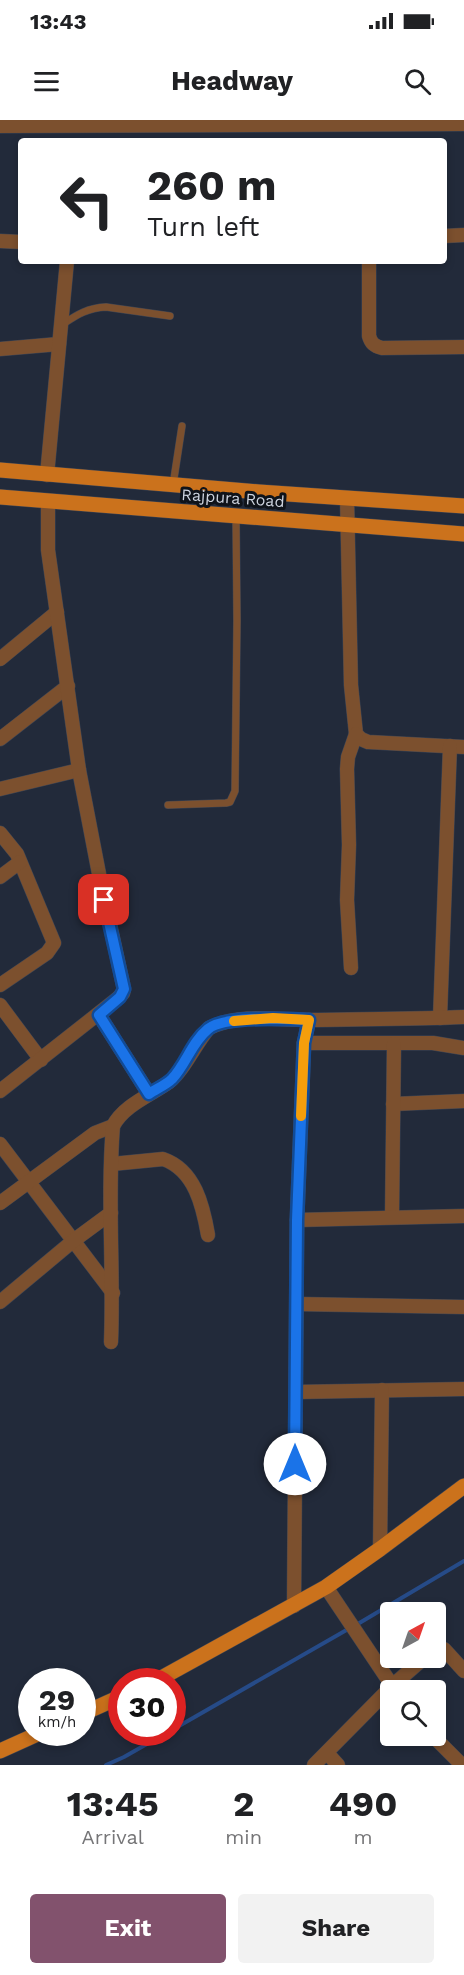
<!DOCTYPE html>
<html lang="en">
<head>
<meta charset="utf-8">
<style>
  :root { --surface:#fff; --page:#f2f2f2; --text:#202124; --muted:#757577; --accent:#82526d }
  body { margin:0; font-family:"Work Sans",sans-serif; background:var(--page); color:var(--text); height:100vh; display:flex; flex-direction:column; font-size:22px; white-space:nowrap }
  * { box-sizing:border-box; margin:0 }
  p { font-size:20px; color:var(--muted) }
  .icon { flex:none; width:33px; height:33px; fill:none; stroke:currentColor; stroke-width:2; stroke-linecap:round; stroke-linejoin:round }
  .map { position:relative; height:1645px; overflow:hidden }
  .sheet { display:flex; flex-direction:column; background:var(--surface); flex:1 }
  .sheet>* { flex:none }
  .hud { position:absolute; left:18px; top:18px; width:429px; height:126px; border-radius:6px; box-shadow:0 3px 9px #0003; background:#fff; color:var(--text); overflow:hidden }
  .needle { width:39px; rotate:40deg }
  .controls { position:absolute; left:380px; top:1482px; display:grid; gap:12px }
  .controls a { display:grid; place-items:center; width:66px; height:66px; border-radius:6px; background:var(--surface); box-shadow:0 3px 9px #0003; font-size:30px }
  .speed { position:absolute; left:18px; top:1548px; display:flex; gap:12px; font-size:30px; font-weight:700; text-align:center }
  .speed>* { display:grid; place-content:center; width:78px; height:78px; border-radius:50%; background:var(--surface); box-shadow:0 3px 9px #0003; line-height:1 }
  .speed small { font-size:15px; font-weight:400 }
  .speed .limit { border:9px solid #d22; background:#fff; color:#111 }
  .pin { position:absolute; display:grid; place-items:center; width:51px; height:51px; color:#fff; margin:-26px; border-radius:12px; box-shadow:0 3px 9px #0006 }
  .me { position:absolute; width:66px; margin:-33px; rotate:0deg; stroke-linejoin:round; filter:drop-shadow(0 0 4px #0008) }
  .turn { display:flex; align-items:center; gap:21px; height:126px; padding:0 30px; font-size:27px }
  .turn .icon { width:78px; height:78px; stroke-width:2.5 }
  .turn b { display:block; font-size:42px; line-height:51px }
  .eta { display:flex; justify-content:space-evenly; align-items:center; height:102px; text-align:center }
  .eta b { font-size:36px; font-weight:700; line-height:42px }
  .primary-button { display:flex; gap:12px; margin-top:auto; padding:12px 30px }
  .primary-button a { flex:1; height:69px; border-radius:6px; background:var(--accent); color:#fff; font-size:24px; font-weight:700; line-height:69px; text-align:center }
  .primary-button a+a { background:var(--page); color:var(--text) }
  .status { display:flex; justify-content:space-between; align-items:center; height:42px; padding:0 30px; background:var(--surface); direction:ltr }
  .status svg { height:16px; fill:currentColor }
  header { display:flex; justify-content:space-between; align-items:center; height:78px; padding:0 30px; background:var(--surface); font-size:27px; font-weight:700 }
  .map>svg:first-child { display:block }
</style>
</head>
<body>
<div class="status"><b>13:43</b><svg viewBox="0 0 49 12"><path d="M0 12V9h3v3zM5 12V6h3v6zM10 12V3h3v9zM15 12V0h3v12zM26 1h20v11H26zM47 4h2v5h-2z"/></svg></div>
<header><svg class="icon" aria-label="menu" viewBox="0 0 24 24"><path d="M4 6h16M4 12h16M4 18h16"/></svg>Headway<svg class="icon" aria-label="search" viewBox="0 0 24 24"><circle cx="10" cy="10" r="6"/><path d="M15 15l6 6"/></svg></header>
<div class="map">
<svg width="464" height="1645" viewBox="0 0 464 1645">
  <rect width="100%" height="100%" fill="#222a3a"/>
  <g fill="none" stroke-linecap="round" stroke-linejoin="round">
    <g stroke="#264b88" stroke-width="4">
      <polyline points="356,1505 464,1441"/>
      <polyline points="172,1610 350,1508"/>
      <polyline points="106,1645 124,1637 168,1612"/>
    </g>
    <g stroke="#3e4554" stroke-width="8">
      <g id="service">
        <path d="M 63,204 C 78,194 88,188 106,187 L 170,196"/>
        <polyline points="173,365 182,306"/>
        <polyline points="168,685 226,683 230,682 235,671 237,501 236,396"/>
      </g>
    </g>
    <g stroke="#3e4554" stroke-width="15">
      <g id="minor">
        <polyline points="0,6 464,4"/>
        <polyline points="444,116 464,115"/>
        <polyline points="0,121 21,122"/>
        <path d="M 369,141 L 369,216 C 371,223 374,226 382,228 L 464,227"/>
        <polyline points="0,229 59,224"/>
        <polyline points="47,355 67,141"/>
        <polyline points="347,378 351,565 356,614 361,619 368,622 464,627"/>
        <polyline points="0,539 57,492"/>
        <polyline points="0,619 68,566"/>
        <polyline points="0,669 79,650"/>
        <polyline points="0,713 17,734 54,823 47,833 0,865"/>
        <polyline points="0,757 20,742"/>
        <polyline points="351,848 347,780 349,725 347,649 348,637 356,614"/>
        <polyline points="0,885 41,940"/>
        <polyline points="99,895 149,974"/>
        <polyline points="440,898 450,626"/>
        <polyline points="304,923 433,923 464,928"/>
        <polyline points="0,971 117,879 123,873 124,869 100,759 79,650 48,430 48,381"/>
        <polyline points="393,984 464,981"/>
        <polyline points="0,1024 113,1173"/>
        <path d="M 112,1044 L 163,1039 C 195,1050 203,1086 208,1115"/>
        <polyline points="0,1083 95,1013 113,1006"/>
        <polyline points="392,1097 394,924"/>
        <polyline points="297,1100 464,1096"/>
        <polyline points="0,1182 73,1121 111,1093"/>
        <polyline points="297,1184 464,1187"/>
        <path d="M 111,1222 C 114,1150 107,1077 113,1006 C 124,985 151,975 169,962 C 184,950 195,924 209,908 C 240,893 279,900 313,900 C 363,899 414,899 464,897"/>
        <polyline points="296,1272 464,1269"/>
        <polyline points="380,1429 382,1270"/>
        <polyline points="326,1467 395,1570"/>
        <polyline points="294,1486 297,1100 304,923 309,900"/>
        <polyline points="435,1529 439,1528 444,1529 464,1551"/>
        <polyline points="433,1616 462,1645"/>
        <polyline points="327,1633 338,1645"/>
        <polyline points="314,1645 392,1566 424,1538"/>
      </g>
    </g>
    <g stroke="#3e4554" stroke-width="16">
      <g id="primary">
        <polyline points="0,350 259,372 464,386"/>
        <polyline points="0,377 464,414"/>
        <polyline points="154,1562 326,1467 380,1429 464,1366"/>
        <polyline points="82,1594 122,1576"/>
        <polyline points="0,1631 42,1612"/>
      </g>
    </g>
    <use href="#service" stroke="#7c502e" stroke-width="7"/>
    <use href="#minor" stroke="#7c502e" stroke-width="14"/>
    <use href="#primary" stroke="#cb721c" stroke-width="15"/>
  </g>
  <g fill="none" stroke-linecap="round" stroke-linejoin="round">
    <g stroke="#114b97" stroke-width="15">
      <path id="route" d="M 104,780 L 124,869 L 120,877 L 99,895 L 149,974 C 156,969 166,965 172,959 C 186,944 192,922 208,909 C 225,895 286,899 309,900 L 304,923 L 297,1100 L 295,1344"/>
    </g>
    <use href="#route" stroke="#1a73e8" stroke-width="10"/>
    <polyline stroke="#f59e0b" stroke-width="10" points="234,901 273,898 309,900 304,923 301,996"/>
  </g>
  <g text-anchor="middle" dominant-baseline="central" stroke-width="6" stroke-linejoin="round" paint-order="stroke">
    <g font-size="16" fill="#ced4df" stroke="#0f131a">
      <text transform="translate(233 378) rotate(4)">Rajpura Road</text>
    </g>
  </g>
</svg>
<div class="controls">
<a><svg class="needle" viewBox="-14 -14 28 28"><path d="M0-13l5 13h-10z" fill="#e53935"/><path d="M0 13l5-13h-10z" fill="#757577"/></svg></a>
<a><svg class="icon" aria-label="search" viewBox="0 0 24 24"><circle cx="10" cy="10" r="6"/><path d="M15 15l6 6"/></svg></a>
</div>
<div class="speed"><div>29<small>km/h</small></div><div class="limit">30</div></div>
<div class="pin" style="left:104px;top:780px;background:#d93025"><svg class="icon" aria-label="arrive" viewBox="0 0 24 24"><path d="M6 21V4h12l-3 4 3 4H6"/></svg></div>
<svg class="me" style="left:295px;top:1344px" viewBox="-20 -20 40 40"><circle r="19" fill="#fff"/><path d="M0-13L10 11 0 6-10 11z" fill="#1a73e8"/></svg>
<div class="hud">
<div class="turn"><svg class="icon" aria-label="left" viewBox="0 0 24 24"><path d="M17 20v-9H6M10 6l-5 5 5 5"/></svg><div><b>260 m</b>Turn left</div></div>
</div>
</div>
<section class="sheet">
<div class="eta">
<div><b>13:45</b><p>Arrival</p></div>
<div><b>2</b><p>min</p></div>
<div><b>490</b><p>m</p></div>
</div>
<div class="primary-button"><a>Exit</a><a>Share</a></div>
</section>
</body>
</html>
